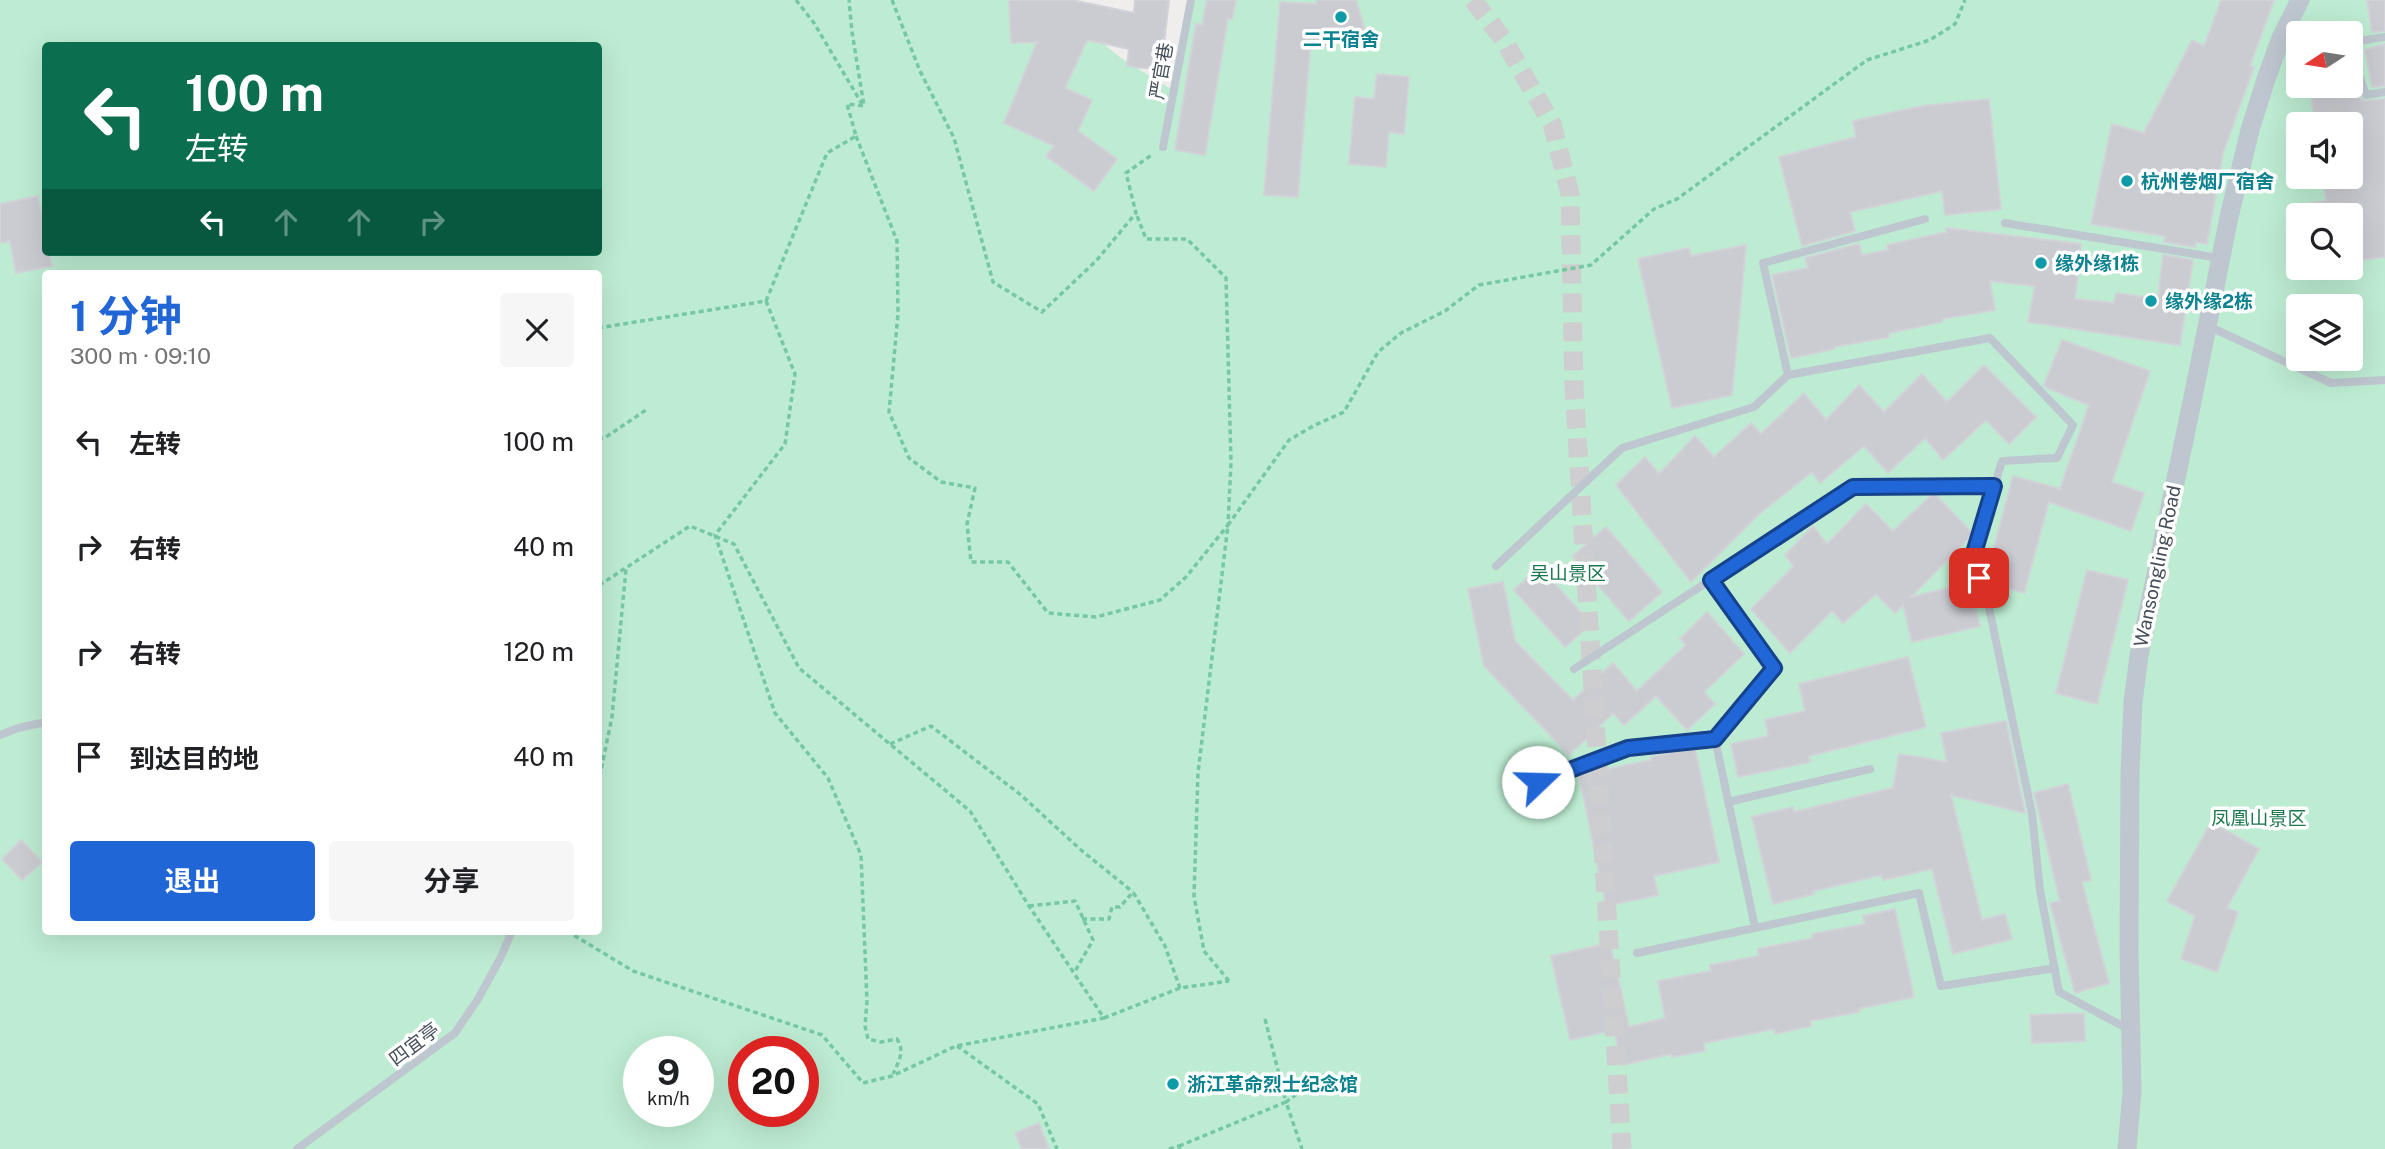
<!DOCTYPE html>
<html lang="zh">
<head>
<meta charset="utf-8">
<style>
  :root { --surface:#fff; --page:#f6f6f6; --text:#202124; --muted:#757577; --accent:#2166d6 }
  body { margin:0; font-family:"Public Sans","Noto Sans SC",sans-serif; background:var(--page); color:var(--text); height:100vh; display:flex; flex-direction:column; font-size:26px; white-space:nowrap }
  * { box-sizing:border-box; margin:0 }
  p { font-size:23px; color:var(--muted) }
  .icon { flex:none; width:38px; height:38px; fill:none; stroke:currentColor; stroke-width:2; stroke-linecap:round; stroke-linejoin:round }
  .map { position:relative; flex:1; overflow:hidden }
  .details { position:absolute; left:42px; top:270px; width:560px; height:665px; display:flex; flex-direction:column; background:var(--surface); border-radius:7px; box-shadow:0 7px 28px #0002 }
  .details>* { flex:none }
  .top-card { position:absolute; left:42px; top:42px; width:560px; height:214px; border-radius:7px; box-shadow:0 7px 28px #0002; background:#0b6e4f; color:#fff; overflow:hidden }
  .needle { width:46px; rotate:258deg }
  .fabs { position:absolute; left:2286px; top:21px; display:grid; gap:14px }
  .fabs a { display:grid; place-items:center; width:77px; height:77px; border-radius:7px; background:var(--surface); box-shadow:0 7px 28px #0002; font-size:35px }
  .speed { position:absolute; left:623px; top:1036px; display:flex; gap:14px; font-size:35px; font-weight:700; text-align:center }
  .speed>* { display:grid; place-content:center; width:91px; height:91px; border-radius:50%; background:var(--surface); box-shadow:0 7px 28px #0002; line-height:1 }
  .speed small { font-size:18px; font-weight:400 }
  .speed .limit { border:10px solid #d22; background:#fff; color:#111 }
  .pin { position:absolute; display:grid; place-items:center; width:60px; height:60px; color:#fff; margin:-30px; border-radius:14px; box-shadow:0 4px 10px #0006 }
  .me { position:absolute; width:77px; margin:-38px; rotate:69deg; stroke-linejoin:round; filter:drop-shadow(0 0 5px #0008) }
  .turn { display:flex; align-items:center; gap:24px; height:147px; padding:0 28px; font-size:32px }
  .turn .icon { width:91px; height:91px; stroke-width:2.5 }
  .turn b { display:block; font-size:49px; line-height:60px }
  .lanes { display:flex; align-items:center; height:66px; padding:0 28px; background:#0003; justify-content:center; gap:35px; direction:ltr }
  .lanes .off { opacity:.35 }
  .round { display:grid; place-items:center; flex:none; width:74px; height:74px; border-radius:7px; background:var(--page) }
  .headline { display:flex; align-items:center; justify-content:space-between; height:119px; padding:0 28px }
  h1 { font-size:42px; font-weight:700; line-height:52px; color:var(--accent) }
  .action { display:flex; gap:14px; margin-top:auto; padding:14px 28px }
  .action a { flex:1; height:80px; border-radius:7px; background:var(--accent); color:#fff; font-size:28px; font-weight:700; line-height:80px; text-align:center }
  .action a+a { background:var(--page); color:var(--text) }
  ul { padding:0; list-style:none }
  li { display:flex; align-items:center; gap:21px; height:105px; padding:0 28px }
  li div { flex:1 }
  li b { display:block; font-size:26px }
  li em { font-style:normal }
  .map>svg:first-child { display:block }
</style>
</head>
<body>
<div class="map">
<svg width="2385" height="1149" viewBox="0 0 2385 1149">
  <rect width="100%" height="100%" fill="#f0eded"/>
  <path fill="#bdecd2" fill-rule="evenodd" d="M 0,0 L 1050,0 L 1121,58 L 1171,89 L 1189,0 L 2385,0 L 2385,1149 L 0,1149 ZM 2298,33 L 2350,33 L 2350,86 L 2298,86 ZM 46,46 L 598,46 L 598,252 L 46,252 ZM 2298,124 L 2350,124 L 2350,177 L 2298,177 ZM 2298,215 L 2350,215 L 2350,268 L 2298,268 ZM 46,273 L 598,273 L 598,931 L 46,931 ZM 2298,306 L 2350,306 L 2350,359 L 2298,359 ZM 639,1052 L 698,1052 L 698,1111 L 639,1111 ZM 744,1052 L 803,1052 L 803,1111 L 744,1111 Z"/>
  <g fill="#caccd2" stroke="#d1d3d8" stroke-width="2">
    <polygon points="1009,0 1072,0 1134,13 1135,0 1169,0 1161,70 1127,66 1129,49 1087,40 1065,88 1092,100 1078,131 1117,159 1094,191 1046,156 1054,146 1004,123 1037,42 1011,43"/>
    <polygon points="1207,0 1236,0 1232,19 1228,18 1205,155 1175,150 1196,24 1202,25"/>
    <polygon points="1316,0 1356,0 1366,34 1310,50 1298,197 1264,195 1280,2 1317,4"/>
    <polygon points="2221,0 2274,0 2250,66 2254,67 2223,153 2207,244 2196,242 2195,247 2164,242 2165,236 2091,224 2112,124 2144,133 2192,40 2204,46"/>
    <polygon points="2367,0 2385,0 2385,31 2372,32"/>
    <polygon points="2385,44 2385,86 2372,87 2365,50"/>
    <polygon points="1377,74 1409,77 1404,134 1389,132 1386,167 1349,164 1355,97 1374,99"/>
    <polygon points="2357,90 2361,99 2365,101 2385,99 2385,257 2361,260 2350,248 2350,215 2322,215 2311,203 2326,201 2323,177 2350,177 2350,124 2315,124 2311,97"/>
    <polygon points="1989,99 2001,209 1945,215 1942,191 1850,212 1855,231 1802,246 1779,157 1856,137 1853,121 1922,106"/>
    <polygon points="38,196 46,235 46,252 49,252 52,266 16,273 10,241 0,243 0,204"/>
    <polygon points="1946,228 2081,244 2075,299 2114,303 2116,293 2158,299 2163,255 2193,260 2180,345 2028,322 2035,286 1990,281 1995,310 1942,319 1942,322 1889,333 1889,337 1834,347 1834,349 1791,358 1772,275 1808,268 1805,258 1859,244 1862,255 1888,250 1887,245 1947,232"/>
    <polygon points="1746,245 1732,395 1672,408 1638,259 1689,248 1691,256"/>
    <polygon points="2062,340 2150,371 2112,482 2144,493 2131,531 2049,502 2024,593 1988,582 1986,578 2013,476 2060,489 2089,405 2047,388 2044,385"/>
    <polygon points="1984,365 2036,417 2009,444 1986,420 1943,460 1925,438 1888,473 1864,446 1820,483 1812,472 1758,515 1691,582 1616,485 1645,457 1659,474 1695,436 1714,457 1751,423 1761,434 1804,393 1826,420 1859,385 1884,412 1922,374 1947,402"/>
    <polygon points="1934,493 1973,534 1911,597 1969,583 1980,626 1912,642 1903,605 1895,613 1876,594 1843,623 1832,611 1790,653 1751,609 1794,566 1785,555 1813,526 1827,544 1866,504 1893,531"/>
    <polygon points="1606,527 1662,592 1629,621 1573,556"/>
    <polygon points="1540,567 1591,624 1565,647 1514,590"/>
    <polygon points="2087,570 2128,580 2097,704 2056,693"/>
    <polygon points="1503,582 1515,641 1573,700 1613,663 1637,691 1686,645 1680,639 1707,612 1744,654 1704,692 1715,704 1687,730 1656,696 1624,725 1613,713 1569,755 1484,666 1468,589"/>
    <polygon points="1908,657 1926,727 1809,756 1810,762 1738,777 1731,744 1768,736 1765,720 1805,711 1799,684"/>
    <polygon points="2006,721 2025,813 1951,795 1982,920 2005,914 2012,939 1953,954 1932,869 1883,880 1882,875 1813,891 1814,894 1773,904 1752,817 1793,807 1794,812 1893,788 1899,754 1947,762 1941,733"/>
    <polygon points="1695,748 1719,862 1654,876 1658,895 1606,906 1579,775 1651,760 1651,757"/>
    <polygon points="2068,784 2091,880 2082,882 2109,983 2075,993 2050,903 2060,901 2034,793"/>
    <polygon points="2211,822 2259,849 2227,908 2238,912 2217,972 2181,959 2195,916 2167,901"/>
    <polygon points="21,840 42,862 22,880 2,859"/>
    <polygon points="1895,909 1914,997 1858,1009 1859,1012 1810,1021 1811,1026 1775,1034 1774,1029 1704,1043 1705,1051 1672,1057 1671,1054 1622,1065 1614,1030 1570,1040 1551,956 1610,943 1629,1027 1665,1018 1658,981 1711,971 1710,965 1759,956 1758,949 1813,938 1812,934 1865,924 1863,916"/>
    <polygon points="2084,1013 2085,1041 2032,1043 2030,1015"/>
    <polygon points="1039,1123 1049,1149 1022,1149 1015,1133"/>
  </g>
  <g fill="none" stroke-linecap="round" stroke-linejoin="round">
    <polyline stroke="#cecdcf" stroke-width="19" stroke-dasharray="19 10" stroke-linecap="butt" points="1473,0 1503,39 1552,124 1570,194 1574,388 1622,1149"/>
    <g stroke="#76c8a4" stroke-width="3.5" stroke-dasharray="5 3.5" stroke-linecap="butt">
      <polyline points="796,0 814,23 862,104"/>
      <polyline points="892,0 920,71 954,138 993,282 1042,312 1096,261 1136,213 1126,173 1153,154"/>
      <polyline points="856,136 897,241 898,314 889,412 909,458 941,482 975,488 967,524 971,562 1008,562 1048,613 1096,617 1160,600 1186,577 1228,525 1231,462 1226,278 1187,239 1146,239 1136,213"/>
      <polyline points="766,301 827,153 856,136 847,104 864,106 852,32 849,0"/>
      <path d="M 598,328 L 766,301 L 795,374 L 785,444 L 715,535 L 775,713 L 828,778 L 861,855 L 867,1001 L 865,1026 L 868,1039 L 881,1042 L 897,1039 C 905,1052 899,1061 893,1074"/>
      <polyline points="598,439 606,437 646,410"/>
      <polyline points="890,744 931,726 1021,795 1081,850 1133,892"/>
      <polyline points="598,785 612,717 626,569"/>
      <polyline points="1029,906 1075,901 1093,940 1074,973"/>
      <polyline points="1082,919 1109,919 1112,907 1120,907 1133,892 1165,946 1180,988"/>
      <polyline points="567,931 633,971 822,1035 863,1083 892,1076 956,1046 1104,1018 1029,906 970,811 799,668 734,544 690,526 598,586"/>
      <polyline points="1229,981 1204,951 1194,896 1198,773 1228,525 1289,440 1313,426 1344,412 1378,352 1401,333 1445,311 1479,285 1591,265 1654,209 1677,199 1867,60 1930,40 1955,24 1965,0"/>
      <polyline points="1104,1018 1180,988 1229,981"/>
      <polyline points="1265,1019 1286,1102 1323,1075"/>
      <polyline points="957,1046 1038,1104 1057,1149"/>
      <polyline points="1179,1146 1286,1102 1302,1149"/>
      <polyline points="1169,1149 1179,1146 1180,1149"/>
    </g>
    <g stroke="#bec7cf" stroke-width="8">
      <polyline points="2281,38 2298,48"/>
      <polyline points="2350,45 2352,42 2385,37"/>
      <polyline points="2350,68 2358,72 2366,95 2385,92"/>
      <polyline points="1163,147 1191,0"/>
      <polyline points="1925,219 1763,263 1788,375 1990,338 2073,425 2057,458 2002,461 1971,563 1986,593 2032,814 2040,890 2059,992 2130,1030"/>
      <polyline points="2005,223 2219,258"/>
      <polyline points="2208,326 2331,383 2385,380"/>
      <polyline points="1496,566 1622,448 1754,407 1788,375"/>
      <polyline points="1711,580 1774,668 1715,739 1755,927"/>
      <polyline points="1574,669 1853,487 1994,486"/>
      <polyline points="0,735 18,728 46,722"/>
      <polyline points="1538,782 1628,748 1715,739"/>
      <polyline points="1728,802 1870,769"/>
      <polyline points="1637,953 1919,893 1941,986 2055,968"/>
      <polyline points="297,1149 455,1033 478,999 500,959 512,931"/>
    </g>
    <polyline stroke="#bec7cf" stroke-width="19" points="2127,1149 2132,1092 2129,948 2130,774 2133,702 2139,656 2193,397 2229,217 2250,130 2266,79 2281,38 2300,0"/>
  </g>
  <g fill="none" stroke-linecap="round" stroke-linejoin="round">
    <g stroke="#15428b" stroke-width="18">
      <polyline id="route" points="1538,782 1628,748 1715,739 1774,668 1711,580 1853,487 1994,486 1971,563 1979,578"/>
    </g>
    <use href="#route" stroke="#2166d6" stroke-width="12"/>
  </g>
  <g fill="#0f9aa8" stroke="#fff" stroke-width="2.5">
    <circle cx="1341" cy="17" r="7"/>
    <circle cx="2127" cy="181" r="7"/>
    <circle cx="2041" cy="263" r="7"/>
    <circle cx="2151" cy="301" r="7"/>
    <circle cx="1173" cy="1084" r="7"/>
  </g>
  <g text-anchor="middle" dominant-baseline="central" stroke-width="7" stroke-linejoin="round" paint-order="stroke">
    <g font-size="19" font-weight="bold" fill="#0d838f" stroke="#fff" text-anchor="start">
      <text x="1341" y="39" text-anchor="middle">二干宿舍</text>
      <text x="2141" y="181">杭州卷烟厂宿舍</text>
      <text x="2055" y="263">缘外缘1栋</text>
      <text x="2165" y="301">缘外缘2栋</text>
      <text x="1187" y="1084">浙江革命烈士纪念馆</text>
    </g>
    <g font-size="19" fill="#464f59" stroke="#fff">
      <text transform="translate(1161 71) rotate(-80)">严官巷</text>
      <text transform="translate(2157 566) rotate(-78)">Wansongling Road</text>
      <text transform="translate(414 1044) rotate(-37)">四宜亭</text>
    </g>
    <g font-size="19" fill="#1b774e" stroke="#fff">
      <text x="1568" y="573">吴山景区</text>
      <text x="2259" y="818">凤凰山景区</text>
    </g>
  </g>
</svg>
<div class="fabs">
<a><svg class="needle" viewBox="-14 -14 28 28"><path d="M0-13l5 13h-10z" fill="#e53935"/><path d="M0 13l5-13h-10z" fill="#757577"/></svg></a>
<a><svg class="icon" aria-label="sound" viewBox="0 0 24 24"><path d="M4 9h4l5-4v14l-5-4H4zM17 9q2 3 0 6"/></svg></a>
<a><svg class="icon" aria-label="search" viewBox="0 0 24 24"><circle cx="10" cy="10" r="6"/><path d="M15 15l6 6"/></svg></a>
<a><svg class="icon" aria-label="layers" viewBox="0 0 24 24"><path d="M12 4l9 5-9 5-9-5zM3 14l9 5 9-5"/></svg></a>
</div>
<div class="speed"><div>9<small>km/h</small></div><div class="limit">20</div></div>
<div class="pin" style="left:1979px;top:578px;background:#d93025"><svg class="icon" aria-label="arrive" viewBox="0 0 24 24"><path d="M6 21V4h12l-3 4 3 4H6"/></svg></div>
<svg class="me" style="left:1538px;top:782px" viewBox="-20 -20 40 40"><circle r="19" fill="#fff"/><path d="M0-13L10 11 0 6-10 11z" fill="#2166d6"/></svg>
<div class="top-card">
<div class="turn"><svg class="icon" aria-label="left" viewBox="0 0 24 24"><path d="M17 20v-9H6M10 6l-5 5 5 5"/></svg><div><b>100 m</b>左转</div></div>
<div class="lanes"><svg class="icon" aria-label="left" viewBox="0 0 24 24"><path d="M17 20v-9H6M10 6l-5 5 5 5"/></svg><svg class="icon off" aria-label="ahead" viewBox="0 0 24 24"><path d="M12 20V5M6 11l6-6 6 6"/></svg><svg class="icon off" aria-label="ahead" viewBox="0 0 24 24"><path d="M12 20V5M6 11l6-6 6 6"/></svg><svg class="icon off" aria-label="right" viewBox="0 0 24 24"><path d="M7 20v-9h11M14 6l5 5-5 5"/></svg></div>
</div>
<section class="details">
<div class="headline"><div><h1>1 分钟</h1><p>300 m · 09:10</p></div><a class="round"><svg class="icon" aria-label="close" viewBox="0 0 24 24"><path d="M6 6l12 12M18 6L6 18"/></svg></a></div>
<ul>
<li><svg class="icon" aria-label="left" viewBox="0 0 24 24"><path d="M17 20v-9H6M10 6l-5 5 5 5"/></svg><div><b>左转</b></div><em>100 m</em></li>
<li><svg class="icon" aria-label="right" viewBox="0 0 24 24"><path d="M7 20v-9h11M14 6l5 5-5 5"/></svg><div><b>右转</b></div><em>40 m</em></li>
<li><svg class="icon" aria-label="right" viewBox="0 0 24 24"><path d="M7 20v-9h11M14 6l5 5-5 5"/></svg><div><b>右转</b></div><em>120 m</em></li>
<li><svg class="icon" aria-label="arrive" viewBox="0 0 24 24"><path d="M6 21V4h12l-3 4 3 4H6"/></svg><div><b>到达目的地</b></div><em>40 m</em></li>
</ul>
<div class="action"><a>退出</a><a>分享</a></div>
</section>
</div>
</body>
</html>
